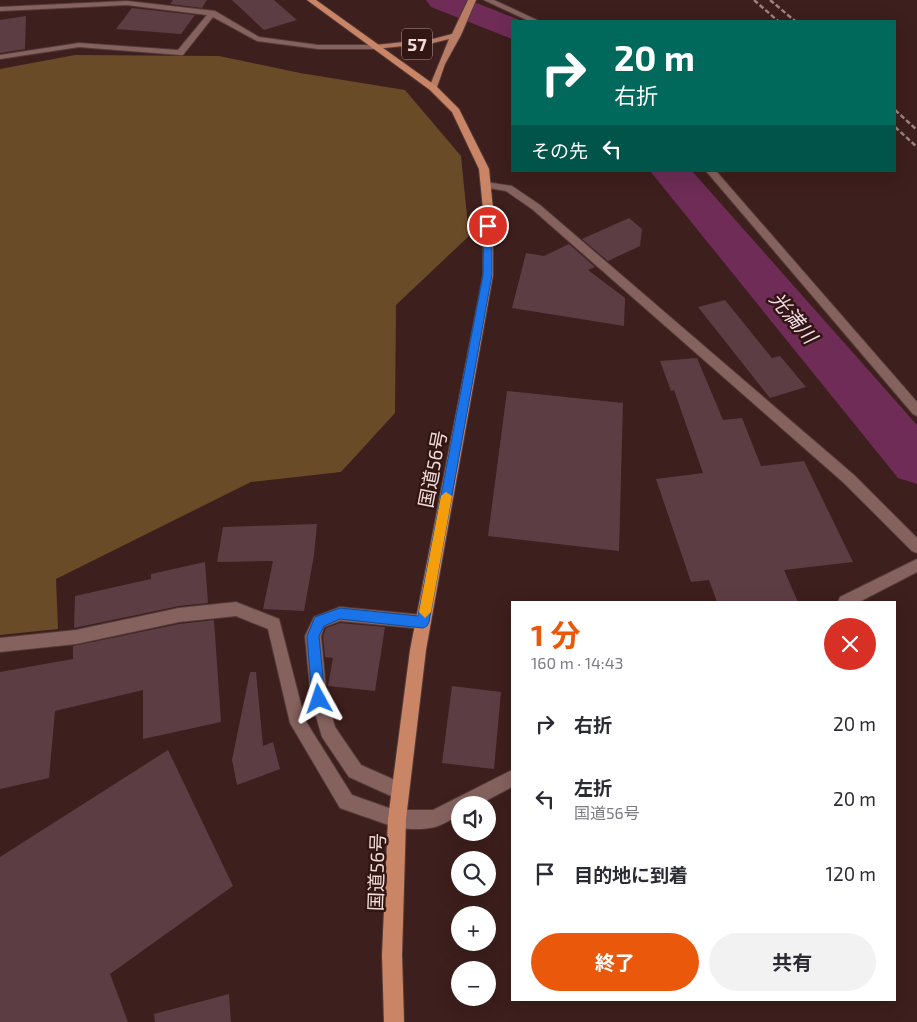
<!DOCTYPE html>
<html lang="ja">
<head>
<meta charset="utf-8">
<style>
  :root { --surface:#fff; --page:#f2f2f3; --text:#2b2b33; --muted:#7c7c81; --accent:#ea580c }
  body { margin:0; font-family:"Exo 2","Noto Sans JP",sans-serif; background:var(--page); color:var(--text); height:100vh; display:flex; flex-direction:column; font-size:19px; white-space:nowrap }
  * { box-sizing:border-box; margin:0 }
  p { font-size:16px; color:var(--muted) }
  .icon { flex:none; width:28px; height:28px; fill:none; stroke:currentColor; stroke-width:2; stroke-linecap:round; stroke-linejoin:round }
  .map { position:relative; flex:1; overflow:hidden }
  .panel { position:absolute; left:511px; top:601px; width:385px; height:400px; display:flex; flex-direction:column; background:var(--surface); border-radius:0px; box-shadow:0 5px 20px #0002 }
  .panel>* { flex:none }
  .guide { position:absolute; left:511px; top:20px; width:385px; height:152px; border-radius:0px; box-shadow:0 5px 20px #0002; background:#00695c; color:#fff; overflow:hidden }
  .tools { position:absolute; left:451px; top:796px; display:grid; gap:10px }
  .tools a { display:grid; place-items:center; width:45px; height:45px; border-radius:50%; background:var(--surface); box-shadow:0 5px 20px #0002; font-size:25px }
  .pin { position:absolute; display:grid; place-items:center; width:42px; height:42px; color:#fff; margin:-21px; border:2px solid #fff; border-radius:50%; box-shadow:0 1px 5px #0007 }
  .me { position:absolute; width:55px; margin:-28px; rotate:355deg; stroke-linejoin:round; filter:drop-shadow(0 0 4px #0008) }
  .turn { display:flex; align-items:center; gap:18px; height:105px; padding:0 20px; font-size:22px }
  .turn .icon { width:65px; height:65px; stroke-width:2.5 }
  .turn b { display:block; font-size:35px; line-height:42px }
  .then { display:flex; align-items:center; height:48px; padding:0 20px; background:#0003; gap:10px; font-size:19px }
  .round { display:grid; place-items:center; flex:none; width:52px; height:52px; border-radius:26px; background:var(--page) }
  .headline { display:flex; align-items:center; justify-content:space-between; height:85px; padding:0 20px }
  h1 { font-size:30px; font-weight:700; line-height:38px; color:var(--accent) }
  .primary-button { display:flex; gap:10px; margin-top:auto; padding:10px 20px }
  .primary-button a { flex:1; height:58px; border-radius:30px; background:var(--accent); color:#fff; font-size:20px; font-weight:700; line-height:58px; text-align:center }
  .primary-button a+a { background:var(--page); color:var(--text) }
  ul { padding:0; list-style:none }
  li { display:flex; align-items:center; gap:15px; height:75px; padding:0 20px }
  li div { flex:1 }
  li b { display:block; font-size:19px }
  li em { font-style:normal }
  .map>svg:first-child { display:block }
</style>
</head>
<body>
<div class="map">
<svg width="917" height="1022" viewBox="0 0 917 1022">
  <rect width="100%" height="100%" fill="#3d1f1d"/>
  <polygon fill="#6a4b27" points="75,55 219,56 300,73 405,90 461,156 469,236 396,305 395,413 341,472 251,482 56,579 58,629 0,635 0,69"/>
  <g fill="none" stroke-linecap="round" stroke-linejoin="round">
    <g fill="#6e2c56" fill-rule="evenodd">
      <polygon points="426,0 469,0 522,21 512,21 512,39 431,7"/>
      <polygon points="650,171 692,171 917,425 917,484 898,478"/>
    </g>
  </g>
  <g fill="#5d3d44">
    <polygon points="173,0 207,0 202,8 170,4"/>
    <polygon points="232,0 274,0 297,20 264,30"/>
    <polygon points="132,8 195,15 181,34 116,29"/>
    <polygon points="26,16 25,49 0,53 0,20"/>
    <polygon points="629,218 642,229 640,246 608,261 582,239"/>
    <polygon points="569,244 595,267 588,270 625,298 624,326 512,308 526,253 544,256"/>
    <polygon points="725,300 772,358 780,356 806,387 770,398 698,307"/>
    <polygon points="697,358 723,420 742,418 761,466 804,461 853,562 784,570 798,602 717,602 709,580 691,582 656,479 703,473 674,390 671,391 660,361"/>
    <polygon points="507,391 623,403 619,551 488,536"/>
    <polygon points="317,524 314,555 304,611 263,609 273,561 217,562 223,527"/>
    <polygon points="205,562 208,603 179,606 74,628 75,596 151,579 151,574"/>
    <polygon points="214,620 221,722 143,739 143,690 55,711 49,778 0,789 0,672 73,659 73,646 179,624"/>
    <polygon points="340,623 385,627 375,691 328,686 333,658 325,657 323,636 326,628"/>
    <polygon points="250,672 256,672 263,746 273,742 280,769 237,785 232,760"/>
    <polygon points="452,686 501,692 494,769 442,763"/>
    <polygon points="168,750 233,886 110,974 128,1022 0,1022 0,857"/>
    <polygon points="229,994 231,1022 155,1022 154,1014"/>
  </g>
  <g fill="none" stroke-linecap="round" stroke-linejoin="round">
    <g stroke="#533b39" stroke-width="2">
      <g id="service">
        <polygon points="127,1 215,11 259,37 318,45 375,45 379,47 375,49 318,49 257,41 213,17 183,55 180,55 79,47 0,59 0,55 79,43 178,50 207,15 127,5 0,11 0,7"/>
        <polygon points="236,602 279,619 305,720 352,795 403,813 406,819 403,825 397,828 340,808 290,723 268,629 236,616 179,622 76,644 0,652 0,638 76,630 179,608"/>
        <polygon points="340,607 423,615 428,617 431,622 428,627 423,629 340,621 324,627 321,636 327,699 335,727 361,765 406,785 409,791 406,797 400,800 349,777 322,737 311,699 305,636 314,617"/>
      </g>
    </g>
    <g stroke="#533b39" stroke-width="2">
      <g id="minor">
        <polygon points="484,0 494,0 539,21 529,21"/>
        <polygon points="706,171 716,171 917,402 917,416 913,414"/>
        <polygon points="486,182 512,186 540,205 854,475 917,538 917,553 912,551 844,483 532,209 506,191 483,187 481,185"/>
        <polygon points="917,559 917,572 859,602 838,602 840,597"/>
        <path d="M 512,770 L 512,787 L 478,805 L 460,805 L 460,814 C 452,819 443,825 435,827 C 423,830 402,830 391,825 L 388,819 L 391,813 L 397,810 L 433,810 Z"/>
      </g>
    </g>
    <g stroke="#533b39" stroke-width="2">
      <polygon id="primary" points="468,0 476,0 461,35 445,64 436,90 429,88 449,39 433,43 375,49 371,47 375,45 433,39 452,34"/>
    </g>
    <g stroke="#533b39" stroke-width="2">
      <polygon id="trunk" points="307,0 316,0 436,86 459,109 489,169 493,209 493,275 426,650 406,819 402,955 404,1022 384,1022 382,955 388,819 410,650 483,275 483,209 479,169 452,112 430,90"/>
    </g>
    <use href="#service" fill="#85625e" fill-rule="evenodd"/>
    <use href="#minor" fill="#85625e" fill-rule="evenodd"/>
    <use href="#primary" fill="#b97c64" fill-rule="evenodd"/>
    <use href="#trunk" fill="#ca8566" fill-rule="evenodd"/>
    <g stroke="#9c8280" stroke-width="2.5" stroke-dasharray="5 2.5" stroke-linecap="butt">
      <polyline points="754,0 778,21"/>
      <polyline points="770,0 795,21"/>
      <polyline points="895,110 917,130"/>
      <polyline points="895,127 917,147"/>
    </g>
  </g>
  <polygon fill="#1a73e8" stroke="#114b97" points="488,223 492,226 492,275 429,622 427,626 423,628 340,619 324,626 319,636 325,699 323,704 319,706 314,704 312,699 307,636 315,617 340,608 418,616 483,275 484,226"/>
  <polygon fill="#f59e0b" points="446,492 452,496 431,612 425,618 419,612 441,496"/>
  <g text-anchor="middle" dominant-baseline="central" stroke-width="5" stroke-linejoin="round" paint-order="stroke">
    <rect fill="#321613" stroke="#b7a09e" stroke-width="1" x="402" y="28.5" width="30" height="31" rx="4"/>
    <g font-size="18" font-weight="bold" fill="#f0dbd9">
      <text x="417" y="44">57</text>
    </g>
    <g font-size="19" fill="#f0dbd9" stroke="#321613">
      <text transform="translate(432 469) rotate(-79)">国道56号</text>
      <text transform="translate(376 872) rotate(-88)">国道56号</text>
    </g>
    <g font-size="20" font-style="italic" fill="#f2dde8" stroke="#321613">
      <text transform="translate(794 317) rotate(50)">光満川</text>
    </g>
  </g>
</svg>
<div class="tools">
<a><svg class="icon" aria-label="sound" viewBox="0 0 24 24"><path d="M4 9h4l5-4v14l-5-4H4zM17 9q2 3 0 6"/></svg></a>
<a><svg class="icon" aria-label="search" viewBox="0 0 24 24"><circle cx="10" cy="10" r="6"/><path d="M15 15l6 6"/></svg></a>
<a>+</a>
<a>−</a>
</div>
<div class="pin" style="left:488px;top:226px;background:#d93025"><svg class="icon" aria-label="arrive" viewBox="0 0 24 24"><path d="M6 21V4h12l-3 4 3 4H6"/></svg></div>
<svg class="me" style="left:319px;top:699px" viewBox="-20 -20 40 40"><path d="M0-17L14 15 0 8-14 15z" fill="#1a73e8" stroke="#fff" stroke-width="4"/></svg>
<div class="guide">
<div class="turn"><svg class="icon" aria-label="right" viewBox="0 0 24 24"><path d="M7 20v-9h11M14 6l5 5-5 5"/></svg><div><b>20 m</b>右折</div></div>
<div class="then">その先<svg class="icon" aria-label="left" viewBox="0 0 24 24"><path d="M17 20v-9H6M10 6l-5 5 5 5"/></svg></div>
</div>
<section class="panel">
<div class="headline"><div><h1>1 分</h1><p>160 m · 14:43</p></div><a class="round" style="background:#d93025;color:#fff"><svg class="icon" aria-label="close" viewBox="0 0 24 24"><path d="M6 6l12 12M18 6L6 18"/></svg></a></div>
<ul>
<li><svg class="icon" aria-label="right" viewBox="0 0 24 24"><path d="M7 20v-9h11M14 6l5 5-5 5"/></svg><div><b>右折</b></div><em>20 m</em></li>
<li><svg class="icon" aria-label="left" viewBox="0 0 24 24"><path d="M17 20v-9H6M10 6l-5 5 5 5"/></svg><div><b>左折</b><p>国道56号</p></div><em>20 m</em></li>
<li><svg class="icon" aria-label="arrive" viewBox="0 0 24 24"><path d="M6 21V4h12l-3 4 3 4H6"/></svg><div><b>目的地に到着</b></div><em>120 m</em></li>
</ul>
<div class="primary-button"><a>終了</a><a>共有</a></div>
</section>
</div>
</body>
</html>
